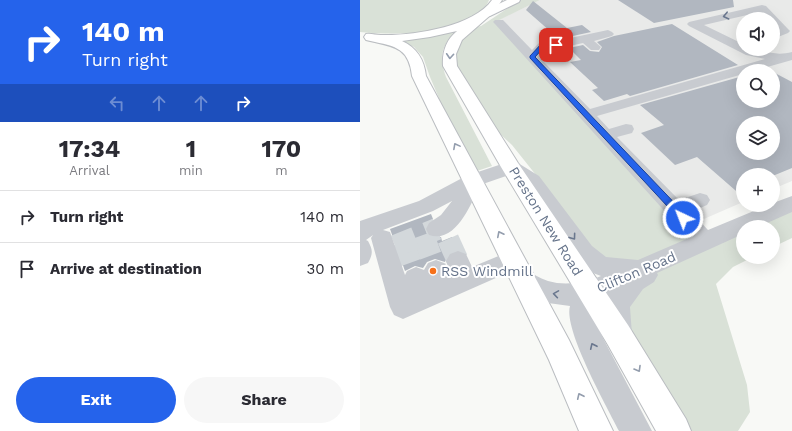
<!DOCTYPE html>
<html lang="en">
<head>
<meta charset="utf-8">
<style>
  :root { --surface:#fff; --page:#f7f7f7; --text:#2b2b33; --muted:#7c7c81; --line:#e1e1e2; --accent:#2563eb }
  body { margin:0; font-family:"Work Sans",sans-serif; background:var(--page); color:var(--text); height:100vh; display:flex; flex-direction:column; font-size:15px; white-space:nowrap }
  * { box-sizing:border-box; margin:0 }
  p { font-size:13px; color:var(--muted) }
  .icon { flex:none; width:22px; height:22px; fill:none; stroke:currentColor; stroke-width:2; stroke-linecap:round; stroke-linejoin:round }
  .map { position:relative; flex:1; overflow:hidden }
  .side { display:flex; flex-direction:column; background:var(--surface); width:360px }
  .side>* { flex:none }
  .banner { background:#2563eb; color:#fff; overflow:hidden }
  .controls { position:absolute; left:376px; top:12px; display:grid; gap:8px }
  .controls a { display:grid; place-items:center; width:44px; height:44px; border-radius:50%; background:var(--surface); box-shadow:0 4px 16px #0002; font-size:20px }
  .pin { position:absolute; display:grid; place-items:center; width:34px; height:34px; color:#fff; margin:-17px; border-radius:8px; box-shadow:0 2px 6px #0006 }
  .me { position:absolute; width:44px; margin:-22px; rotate:317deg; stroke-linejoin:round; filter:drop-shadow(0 0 3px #0008) }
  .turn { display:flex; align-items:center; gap:14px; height:84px; padding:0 16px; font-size:18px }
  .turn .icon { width:52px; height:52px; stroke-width:2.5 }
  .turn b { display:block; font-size:28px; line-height:34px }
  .lanes { display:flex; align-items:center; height:38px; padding:0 16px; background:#0003; justify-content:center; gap:20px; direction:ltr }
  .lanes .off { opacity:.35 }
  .eta { display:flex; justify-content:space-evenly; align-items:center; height:68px; text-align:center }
  .eta b { font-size:24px; font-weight:700; line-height:28px }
  .primary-button { display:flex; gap:8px; margin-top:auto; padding:8px 16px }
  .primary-button a { flex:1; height:46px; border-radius:24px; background:var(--accent); color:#fff; font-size:16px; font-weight:700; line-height:46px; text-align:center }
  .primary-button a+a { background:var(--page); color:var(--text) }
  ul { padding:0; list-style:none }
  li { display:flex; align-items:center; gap:12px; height:52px; padding:0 16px; border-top:1px solid var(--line) }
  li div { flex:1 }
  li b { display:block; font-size:15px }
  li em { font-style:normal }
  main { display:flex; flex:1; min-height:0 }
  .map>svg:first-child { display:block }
</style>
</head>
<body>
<main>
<section class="side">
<div class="banner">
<div class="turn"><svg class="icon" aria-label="right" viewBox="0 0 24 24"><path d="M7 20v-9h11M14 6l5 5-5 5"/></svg><div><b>140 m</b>Turn right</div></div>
<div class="lanes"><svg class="icon off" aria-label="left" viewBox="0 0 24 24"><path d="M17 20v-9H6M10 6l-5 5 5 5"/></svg><svg class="icon off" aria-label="ahead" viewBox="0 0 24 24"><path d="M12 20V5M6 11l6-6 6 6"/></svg><svg class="icon off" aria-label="ahead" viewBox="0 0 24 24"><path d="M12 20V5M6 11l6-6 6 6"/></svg><svg class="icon" aria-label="right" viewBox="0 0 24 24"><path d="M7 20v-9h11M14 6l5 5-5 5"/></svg></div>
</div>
<div class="eta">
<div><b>17:34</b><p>Arrival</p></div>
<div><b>1</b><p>min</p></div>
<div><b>170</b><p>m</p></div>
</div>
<ul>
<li><svg class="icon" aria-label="right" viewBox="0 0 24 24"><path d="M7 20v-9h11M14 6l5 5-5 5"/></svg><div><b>Turn right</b></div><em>140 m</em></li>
<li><svg class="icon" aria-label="arrive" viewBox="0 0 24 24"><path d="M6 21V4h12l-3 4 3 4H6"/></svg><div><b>Arrive at destination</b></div><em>30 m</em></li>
</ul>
<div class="primary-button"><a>Exit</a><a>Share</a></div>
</section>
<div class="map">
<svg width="432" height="431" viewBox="0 0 432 431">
  <rect width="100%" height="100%" fill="#f8f9f6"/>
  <path fill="#e9eae9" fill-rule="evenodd" d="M 180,0 L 432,0 L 432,181 L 413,189 L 413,175 L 383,175 L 383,202 L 330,225 L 132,23 ZM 383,19 L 413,19 L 413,49 L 383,49 ZM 383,71 L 413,71 L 413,101 L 383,101 ZM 383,123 L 413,123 L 413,153 L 383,153 Z"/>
  <g fill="#d9e1d7">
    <path d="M 0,0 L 129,0 C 126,8 121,10 114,15 C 81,36 37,35 0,32 Z"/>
    <polygon points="160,0 180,0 133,23 139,22 345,242 432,203 432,238 413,247 413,227 383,227 383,257 393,257 373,267 356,284 387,385 390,412 378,431 314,431 258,335 273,268 241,266 184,185 152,145 138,132 107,94 90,48 111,28 121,26"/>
    <path d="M 95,31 C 81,48 79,56 86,77 L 132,166 L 117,171 L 81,103 L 70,77 L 63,57 L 54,47 L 40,41 Z"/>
  </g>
  <g fill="#b1b7c0" fill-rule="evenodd">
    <polygon points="258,0 373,0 374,7 294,23"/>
    <polygon points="173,1 207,28 222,25 231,32 199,39 166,10"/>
    <polygon points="312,24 378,65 270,96 267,94 244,101 232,90 238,88 210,62 221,60 209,48 223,45 230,51 239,52 242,47 237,42 254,36"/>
    <path d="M 413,72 L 432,82 L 432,168 L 415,175 L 383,175 L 383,197 L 337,157 L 315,165 L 281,133 L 304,125 L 280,105 L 383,76 L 383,101 L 413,101 ZM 383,123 L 413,123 L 413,153 L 383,153 Z"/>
    <polygon points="71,214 73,219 68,222 65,228 68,236 81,237 82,241 92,237 98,250 89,253 85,262 75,259 67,262 63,268 55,266 45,271 30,229"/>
  </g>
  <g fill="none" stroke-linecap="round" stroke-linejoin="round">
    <g stroke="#d3d8db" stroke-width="22" stroke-dasharray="22 12" stroke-linecap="butt">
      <polyline points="63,235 76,270"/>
      <polyline points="88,239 98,261"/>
      <polyline points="43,242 56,278"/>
      <polyline points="35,246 77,229"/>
    </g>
    <g stroke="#bbbec3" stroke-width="2">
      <polygon id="major" points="147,0 160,0 159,2 130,16 126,17 120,14 122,12"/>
    </g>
    <g stroke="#babdc1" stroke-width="2">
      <path id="highway" d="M 132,0 L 142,0 L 134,12 L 102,40 L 96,54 L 97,66 L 158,163 L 268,325 L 326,419 L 331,431 L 296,431 L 248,345 L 141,167 L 83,66 C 82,52 86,40 97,31 L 70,37 L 42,41 C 57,48 64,59 66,76 L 209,340 L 253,431 L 219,431 L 189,360 L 52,76 C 49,45 31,46 6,40 L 4,37 L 6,34 C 11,33 15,35 21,35 C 52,36 113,27 132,0 Z"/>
    </g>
    <path fill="#c8cbd0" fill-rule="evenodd" d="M 402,5 L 406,6 L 428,29 L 430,31 L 428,33 L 413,39 L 413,31 L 416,30 L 413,26 L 413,19 L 406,19 L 400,12 L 344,25 L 383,44 L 383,49 C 401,49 414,57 432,52 L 432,60 L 393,71 L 383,71 L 383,74 L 237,116 L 249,129 L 266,124 L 272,125 L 274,129 L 272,133 L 257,137 L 319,200 L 340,193 L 347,195 L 350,200 L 347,205 L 331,212 L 348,230 L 408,205 L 413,205 L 413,203 L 432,196 L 432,212 L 398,227 L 383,227 L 383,234 L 297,273 L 298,275 L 294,282 L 283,289 L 270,307 L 272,335 L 268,344 L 258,348 L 248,344 C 242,330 242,310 248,296 C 245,297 241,298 239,300 C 227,309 240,330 244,340 L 292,431 L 259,431 C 247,407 203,329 210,306 L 188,303 L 155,289 L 152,281 L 155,273 L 164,270 C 172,273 179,278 188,281 C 205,286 224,283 241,276 L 233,273 L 216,260 L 165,186 L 149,175 L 120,185 C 111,204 96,244 69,235 L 66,229 L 69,223 L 81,215 L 92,201 L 73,211 L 23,230 L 30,232 L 45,275 L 47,271 L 56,267 L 64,270 L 68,263 L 76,260 L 84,263 L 91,275 L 86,261 L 90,254 L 98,251 L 106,254 L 112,267 L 153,250 L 161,253 L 165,260 L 161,267 L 43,319 L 34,315 L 30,307 L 11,238 L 13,235 L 6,240 L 8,241 C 13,250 13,254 8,263 L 0,266 L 0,221 L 59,201 L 106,176 L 151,161 L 158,163 L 179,176 L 232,246 L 246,257 L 278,260 L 329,238 L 135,24 L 133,22 L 135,20 L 143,20 L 172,50 L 181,41 L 196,41 L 248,30 L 252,32 L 254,34 L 252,36 L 234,41 L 241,47 L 239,50 L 231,50 L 223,43 L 196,49 L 188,48 L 179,57 L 230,109 L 405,59 L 386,55 L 329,26 L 327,24 L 329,22 Z"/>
    <use href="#major" fill="#fff" fill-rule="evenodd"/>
    <use href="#highway" fill="#fff" fill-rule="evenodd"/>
  </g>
  <defs><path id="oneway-chevron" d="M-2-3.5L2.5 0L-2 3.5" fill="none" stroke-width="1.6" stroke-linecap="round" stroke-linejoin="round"/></defs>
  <g stroke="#6a778e">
    <use href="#oneway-chevron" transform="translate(366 16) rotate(167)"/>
    <use href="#oneway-chevron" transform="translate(213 237) rotate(54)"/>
    <use href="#oneway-chevron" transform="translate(196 294) rotate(-171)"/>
    <use href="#oneway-chevron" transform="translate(233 346) rotate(-115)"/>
  </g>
  <g stroke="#939dad">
    <use href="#oneway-chevron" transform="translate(90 56) rotate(94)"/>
    <use href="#oneway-chevron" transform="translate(96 146) rotate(-118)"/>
    <use href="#oneway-chevron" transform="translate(140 234) rotate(-117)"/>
    <use href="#oneway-chevron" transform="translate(278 369) rotate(60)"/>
    <use href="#oneway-chevron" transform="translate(220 396) rotate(-115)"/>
  </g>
  <polygon fill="#2563eb" stroke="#184099" points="183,42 199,45 196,47 186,45 175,57 326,215 328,218 326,220 320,220 170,58 170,56"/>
  <circle fill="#f67019" stroke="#fff" stroke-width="1.5" cx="73" cy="271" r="4"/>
  <g text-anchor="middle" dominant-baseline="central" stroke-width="4" stroke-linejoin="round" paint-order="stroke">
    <g font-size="14" fill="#65738a" stroke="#fff">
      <text transform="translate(186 221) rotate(58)">Preston New Road</text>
      <text transform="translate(276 272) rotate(-23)">Clifton Road</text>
    </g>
    <g font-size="14" fill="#65738a" stroke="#fff" text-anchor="start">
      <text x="81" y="271">RSS Windmill</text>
    </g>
  </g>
</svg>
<div class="controls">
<a><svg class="icon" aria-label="sound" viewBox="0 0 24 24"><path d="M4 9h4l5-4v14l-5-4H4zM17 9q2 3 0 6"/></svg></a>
<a><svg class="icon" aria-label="search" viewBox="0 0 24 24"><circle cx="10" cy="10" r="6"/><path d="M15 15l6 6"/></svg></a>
<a><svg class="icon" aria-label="layers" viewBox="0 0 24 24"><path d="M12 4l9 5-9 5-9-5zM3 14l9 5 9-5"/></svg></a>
<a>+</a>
<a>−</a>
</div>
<div class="pin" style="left:196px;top:45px;background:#d93025"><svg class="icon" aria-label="arrive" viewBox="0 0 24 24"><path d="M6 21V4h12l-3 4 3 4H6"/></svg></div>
<svg class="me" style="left:323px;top:218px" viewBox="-20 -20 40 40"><circle r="17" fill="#2563eb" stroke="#fff" stroke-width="3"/><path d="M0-11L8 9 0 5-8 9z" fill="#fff"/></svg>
</div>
</main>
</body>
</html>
